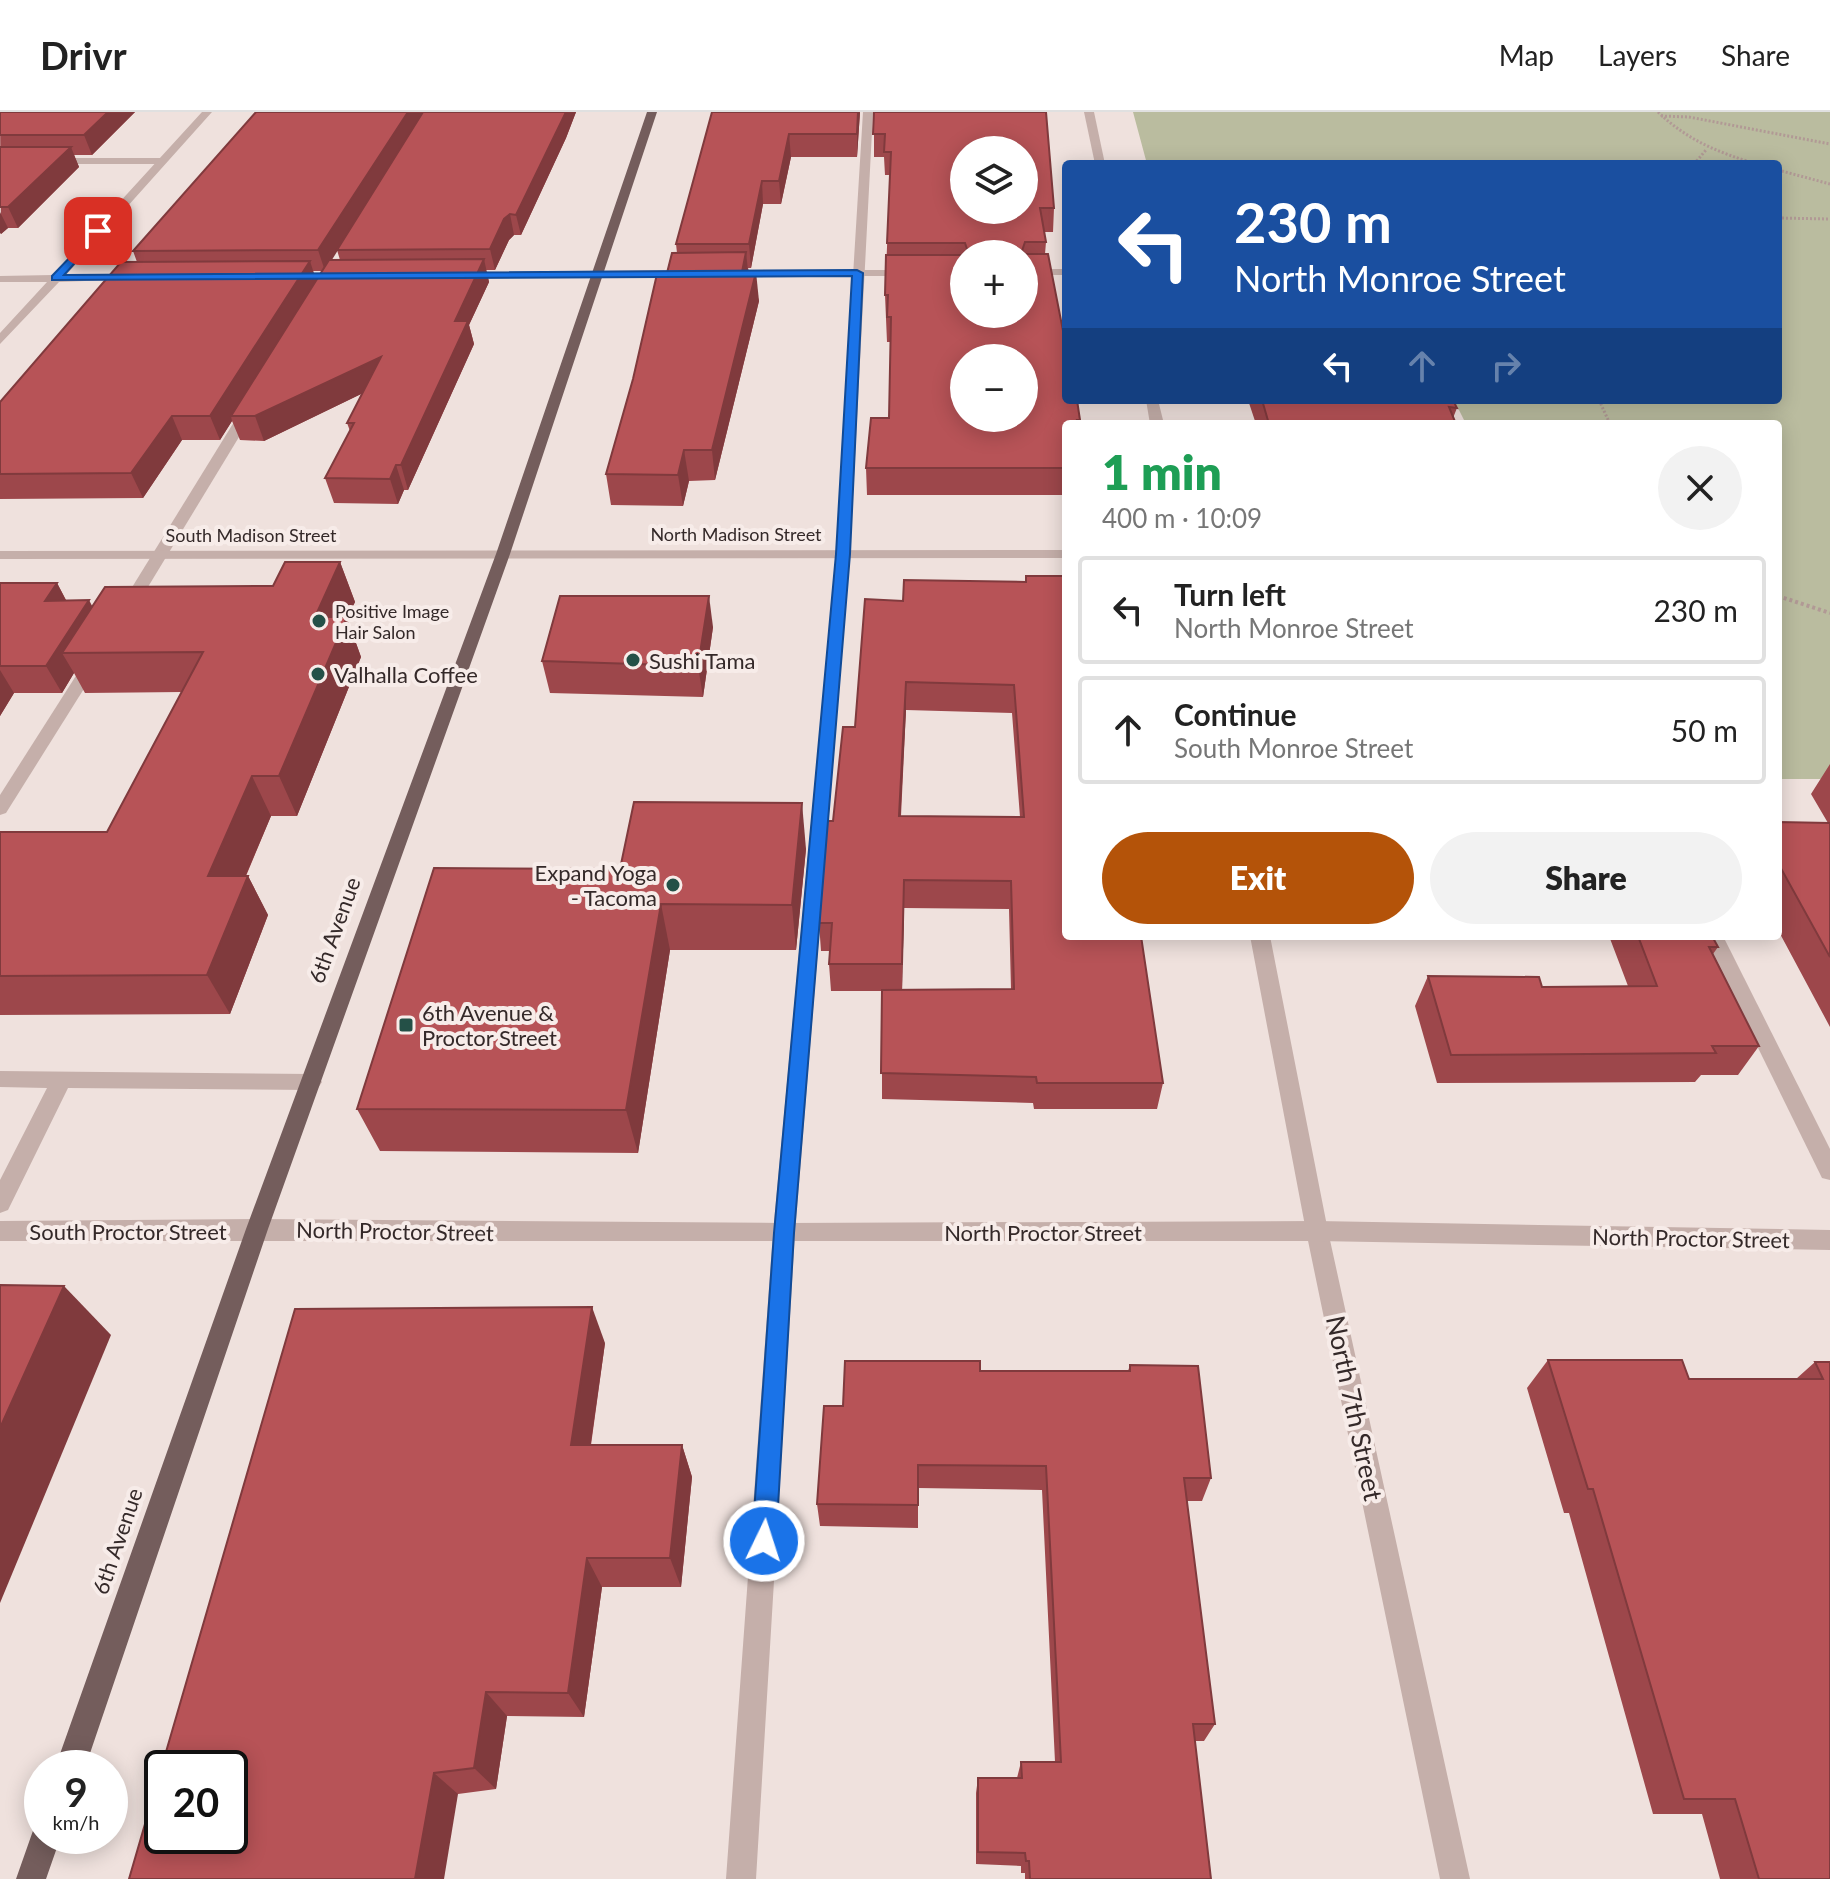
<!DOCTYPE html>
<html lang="en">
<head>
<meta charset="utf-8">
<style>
  :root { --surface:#fff; --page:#f2f2f2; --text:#222; --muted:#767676; --line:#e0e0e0; --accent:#b45309 }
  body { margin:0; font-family:Lato,sans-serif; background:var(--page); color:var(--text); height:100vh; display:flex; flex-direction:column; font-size:30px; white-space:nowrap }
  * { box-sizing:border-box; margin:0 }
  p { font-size:26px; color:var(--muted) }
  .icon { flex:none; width:44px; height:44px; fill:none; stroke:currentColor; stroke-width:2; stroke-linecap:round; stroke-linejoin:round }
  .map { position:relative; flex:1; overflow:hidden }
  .drawer { position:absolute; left:1062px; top:308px; width:720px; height:520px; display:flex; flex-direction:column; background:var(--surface); border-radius:8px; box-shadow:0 4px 20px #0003 }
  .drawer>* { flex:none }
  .banner { position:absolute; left:1062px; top:48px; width:720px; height:244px; border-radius:8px; box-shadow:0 4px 20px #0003; background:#1a4fa0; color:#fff; overflow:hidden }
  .controls { position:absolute; left:950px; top:24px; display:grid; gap:16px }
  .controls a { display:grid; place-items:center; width:88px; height:88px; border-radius:50%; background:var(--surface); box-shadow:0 4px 20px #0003; font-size:40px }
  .speed { position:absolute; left:24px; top:1638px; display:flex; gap:16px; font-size:40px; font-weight:700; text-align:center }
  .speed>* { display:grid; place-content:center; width:104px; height:104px; border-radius:50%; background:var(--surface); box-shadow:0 4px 20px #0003; line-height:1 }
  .speed small { font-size:20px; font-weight:400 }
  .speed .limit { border:4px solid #111; border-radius:12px; background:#fff; color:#111 }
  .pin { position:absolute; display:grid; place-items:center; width:68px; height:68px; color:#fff; margin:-34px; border-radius:16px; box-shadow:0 4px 12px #0006 }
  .me { position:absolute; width:88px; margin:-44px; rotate:4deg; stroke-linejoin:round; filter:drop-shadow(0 0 6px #0008) }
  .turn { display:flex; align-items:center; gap:28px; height:168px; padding:0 40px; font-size:36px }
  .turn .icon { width:104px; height:104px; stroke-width:2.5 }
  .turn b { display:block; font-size:56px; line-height:68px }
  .lanes { display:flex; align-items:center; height:76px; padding:0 40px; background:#0003; justify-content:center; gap:40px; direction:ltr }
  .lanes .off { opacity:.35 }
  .round { display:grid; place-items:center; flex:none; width:84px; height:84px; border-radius:42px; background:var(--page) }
  .summary { display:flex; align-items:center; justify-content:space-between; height:136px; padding:0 40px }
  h1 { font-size:48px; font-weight:800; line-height:60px; color:#1e9e55 }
  .primary-button { display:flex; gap:16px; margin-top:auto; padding:16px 40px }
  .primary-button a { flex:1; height:92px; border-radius:48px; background:var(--accent); color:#fff; font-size:32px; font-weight:800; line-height:92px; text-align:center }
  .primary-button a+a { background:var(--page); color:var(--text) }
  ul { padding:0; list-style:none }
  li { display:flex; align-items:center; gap:24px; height:108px; margin:0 16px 12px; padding:0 24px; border:4px solid var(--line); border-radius:8px }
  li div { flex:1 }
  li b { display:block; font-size:30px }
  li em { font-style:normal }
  header { display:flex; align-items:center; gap:48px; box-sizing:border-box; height:112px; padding:0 40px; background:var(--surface); border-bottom:2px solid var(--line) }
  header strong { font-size:38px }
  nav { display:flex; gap:44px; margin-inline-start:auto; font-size:28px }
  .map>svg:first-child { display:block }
</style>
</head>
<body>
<header>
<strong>Drivr</strong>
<nav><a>Map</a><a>Layers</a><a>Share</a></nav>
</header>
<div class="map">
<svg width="1830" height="1767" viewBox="0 0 1830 1767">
  <rect width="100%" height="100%" fill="#efe1dd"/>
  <polygon fill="#babc9f" points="1133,0 1830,0 1830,667 1778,667 1778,312 1466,312 1454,288 1778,288 1778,52 1147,52"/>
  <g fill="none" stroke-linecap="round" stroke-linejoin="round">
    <g stroke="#b19995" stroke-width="3" stroke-dasharray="2 2" stroke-linecap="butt">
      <path d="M 1658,0 C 1687,28 1719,41 1757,52"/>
      <polyline points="1661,4 1689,5 1830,32"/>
      <polyline points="1694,52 1706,38"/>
      <polyline points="1778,58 1830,72"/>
      <polyline points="1778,106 1830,107"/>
      <polyline points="1599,288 1610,312"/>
    </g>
    <polyline stroke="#b19995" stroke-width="4" stroke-dasharray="3 3" stroke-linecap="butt" points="1778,484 1830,501"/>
    <g fill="#c5afaa" fill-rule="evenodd">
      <polygon points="863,0 873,0 850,442 795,1121 756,1767 726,1767 773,1121 836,442"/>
      <polygon points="0,46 162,46 167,49 162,52 0,52"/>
      <polygon points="249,293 256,297 134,498 131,501 121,501 118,498 242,297"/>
      <polygon points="94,543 102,548 6,701 0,703 0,683 86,548"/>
      <polygon points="1703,824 1723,824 1830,1037 1830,1068 1822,1066"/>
      <polygon points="0,959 311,962 318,964 322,970 318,976 311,978 68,976 8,1098 0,1101 0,1068 47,976 0,975"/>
    </g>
    <g fill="#c5afaa" fill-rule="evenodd">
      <polygon points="202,0 212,0 66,163 132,162 138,165 136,167 59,170 0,232 0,221 47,170 0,170 0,164 53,163"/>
      <polygon points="1084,0 1094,0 1105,52 1095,52"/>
      <rect x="1024" y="157" width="42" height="6"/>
      <polygon points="692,158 696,159 696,163 460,166 454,163 460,160"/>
      <polygon points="964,158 964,164 732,164 726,161 732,158"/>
      <polygon points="1146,288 1158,288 1164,312 1150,312"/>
      <polygon points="1066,438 1066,446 0,447 0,439"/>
      <polygon points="1250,824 1270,824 1328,1119 1470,1767 1440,1767 1306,1119"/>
    </g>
    <polygon fill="#c5afaa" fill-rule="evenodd" points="257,1107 784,1111 1317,1109 1830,1118 1830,1138 1317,1129 0,1129 0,1109"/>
    <g fill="#745d5c" fill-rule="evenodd">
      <polygon points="647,0 657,0 510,442 268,1117 85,1656 55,1656 246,1117 496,442"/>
      <polygon points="42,1711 42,1724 61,1724 46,1767 16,1767 35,1713"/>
    </g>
  </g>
  <g fill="#9d474b" fill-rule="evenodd">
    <polygon points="0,0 135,0 92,43 74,43 79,55 18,116 8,116 1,122"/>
    <path d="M 256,0 L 576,0 L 566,26 L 521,123 L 514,123 L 509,128 L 495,158 L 486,158 L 489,170 L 469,213 L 474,232 L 408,378 L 404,378 L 398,392 L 334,391 L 325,366 L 350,319 L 347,311 L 363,281 L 264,329 L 240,328 L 232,309 L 220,328 L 182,328 L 143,386 L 0,387 L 0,290 L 137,150 L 133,139 ZM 337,138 L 340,148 L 331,148 ZM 313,159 L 322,159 L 316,168 Z"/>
    <polygon points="712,0 860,0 857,45 791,45 781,92 763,92 751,156 748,156 759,189 715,368 689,369 683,394 611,393 606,362 667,161 677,141 676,132"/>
    <path d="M 874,0 L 1054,96 L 1053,120 L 1044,120 L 1046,130 L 1045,142 L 1080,308 L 1080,312 L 1066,312 L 1066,383 L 867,383 L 866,356 L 889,306 L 891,230 L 887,230 L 885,183 L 890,63 L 885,63 L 884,45 L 874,45 ZM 964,142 L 1024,142 L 964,202 Z"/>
    <polygon points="1248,288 1453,288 1457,296 1453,306 1456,312 1256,312"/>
    <polygon points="340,450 355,490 347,506 361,545 297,704 271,704 246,764 248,764 268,803 230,902 0,903 0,720 107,720 182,580 85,581 74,561 62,581 14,581 0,604 0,471 57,471 66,488 93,494 273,474"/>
    <path d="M 1026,464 L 1163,971 L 1157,997 L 1034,997 L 1033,991 L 882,987 L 882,879 L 831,879 L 829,852 L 830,839 L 821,839 L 819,811 L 833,709 L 855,615 L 903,489 L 1025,470 ZM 906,598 L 1012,601 L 1020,705 L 901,704 ZM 904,796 L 1009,797 L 1011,877 L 902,878 Z"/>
    <polygon points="713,515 703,585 550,581 542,549"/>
    <polygon points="1830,652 1830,915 1778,818 1778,710 1828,711 1811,682"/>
    <polygon points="806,737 796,838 670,838 638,1041 380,1039 357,997 620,757"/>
    <polygon points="1609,824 1712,824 1718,835 1713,842 1759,934 1738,963 1701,963 1695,970 1437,971 1415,894 1428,864 1542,875 1628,874"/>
    <polygon points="605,1231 591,1333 682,1333 692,1365 681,1475 602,1475 584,1605 507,1604 496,1677 458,1682 129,1767"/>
    <polygon points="1548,1248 1689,1267 1796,1267 1815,1250 1830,1250 1830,1767 1720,1767 1702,1702 1653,1702 1569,1401 1564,1401 1527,1276"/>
    <polygon points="1130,1253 1211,1366 1202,1389 1187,1389 1215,1612 1204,1629 1195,1629 1211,1767 1025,1767 1025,1761 1021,1761 1021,1754 976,1752 976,1681 978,1666 1017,1666 1021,1650 1055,1650 1042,1378 918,1376 918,1416 820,1414 817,1392 843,1294 980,1259 1128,1259"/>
  </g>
  <g fill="#803a3d">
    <polygon points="108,0 135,0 92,43 84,23"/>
    <polygon points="408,0 424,0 325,159 318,138"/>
    <polygon points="566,0 576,0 566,26 521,123 516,103"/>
    <polygon points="858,0 860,0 857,45 857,22"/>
    <polygon points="789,22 791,45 781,92 779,69"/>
    <polygon points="71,35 79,55 18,116 8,95"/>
    <polygon points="762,69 763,92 751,156 749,132"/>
    <polygon points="0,100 8,116 1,122 0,121"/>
    <polygon points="510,102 514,123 509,128 495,158 490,137 504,107"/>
    <polygon points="746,140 749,168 742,160"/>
    <polygon points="484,147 489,170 469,213 474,232 408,378 401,353 455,209"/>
    <polygon points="310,149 317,171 231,304 232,309 220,328 210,304"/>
    <polygon points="756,160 759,189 715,368 712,338"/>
    <polygon points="381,245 388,269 264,329 255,304"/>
    <polygon points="172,304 182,328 143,386 131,361"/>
    <polygon points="684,338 689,369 683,394 678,363"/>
    <polygon points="396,353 404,378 398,392 390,367"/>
    <polygon points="340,450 355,490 347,506 361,545 297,704 279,664 315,505"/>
    <polygon points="57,471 71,498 45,489"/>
    <polygon points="709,484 713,515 703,585 698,554"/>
    <polygon points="89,488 103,515 62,541 74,561 62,581 46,554"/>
    <polygon points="0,558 14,581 0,604"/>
    <polygon points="906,570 906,598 899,732 899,704"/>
    <polygon points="252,664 271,704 229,803 208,764"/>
    <polygon points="802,691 806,737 796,838 792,793"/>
    <polygon points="248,764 268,803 230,902 207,863"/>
    <polygon points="904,768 904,796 902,880 902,852"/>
    <polygon points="661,792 670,838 638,1041 626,998"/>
    <polygon points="64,1174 111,1223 0,1491 0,1316"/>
    <polygon points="592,1195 605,1231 586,1365 571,1333"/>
    <polygon points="682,1333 692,1365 681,1475 670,1446"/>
    <polygon points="587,1446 602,1475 584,1605 568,1581"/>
    <polygon points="486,1580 507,1604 496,1677 474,1656"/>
    <polygon points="434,1661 458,1682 444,1767 415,1767"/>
  </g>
  <g fill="#b75357" stroke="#803a3d" stroke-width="2" fill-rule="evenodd">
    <polygon points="0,0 108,0 84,23 0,23"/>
    <polygon points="256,0 408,0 318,138 133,139"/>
    <polygon points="423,0 566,0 516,103 510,102 504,107 490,137 337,138"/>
    <polygon points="712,0 858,0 857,22 789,22 779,69 762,69 749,132 676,132"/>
    <path d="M 874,0 L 1046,0 L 1054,96 L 1040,96 L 1046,130 L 1025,130 L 1022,139 L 1025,142 L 1048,142 L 1066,234 L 1066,288 L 1077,288 L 1080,308 L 1077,308 L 1078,312 L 1066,312 L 1066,356 L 866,356 L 871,306 L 889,306 L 891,205 L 887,205 L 888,183 L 885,183 L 886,143 L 964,143 L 964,202 L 1024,202 L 1024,142 L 965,142 L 968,140 L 965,131 L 887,131 L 891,40 L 884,40 L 885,22 L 873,22 ZM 964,38 L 1024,38 L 1024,98 L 964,98 ZM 964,246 L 1024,246 L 1024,306 L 964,306 Z"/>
    <polygon points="0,35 71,35 8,95 0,95"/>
    <polygon points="746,140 742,160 756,160 712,338 684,338 678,363 606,362 633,267 657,162 667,161 672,141"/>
    <polygon points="484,147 455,209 468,209 401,353 396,353 390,367 325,366 354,311 347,311 381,245 255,304 231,304 329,148"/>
    <polygon points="310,149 210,304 172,304 131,361 0,362 0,290 121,150"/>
    <polygon points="1262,288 1453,288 1457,296 1449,295 1456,312 1269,312"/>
    <polygon points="285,450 340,450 315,505 347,505 279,664 252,664 208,764 248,764 207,863 0,864 0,720 107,720 203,540 62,541 105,475 273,474"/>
    <path d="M 1026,464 L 1066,464 L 1066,824 L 1141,824 L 1163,971 L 1037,971 L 1036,965 L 881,961 L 882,878 L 1014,877 L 1011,769 L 904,768 L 902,852 L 829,852 L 832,811 L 819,811 L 827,709 L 833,709 L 843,615 L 855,615 L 865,487 L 903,489 L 904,468 L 1026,470 ZM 906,570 L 1014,573 L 1024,705 L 899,704 Z"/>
    <polygon points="0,471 57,471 45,489 89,488 46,554 0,554"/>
    <polygon points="560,484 709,484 698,554 542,549"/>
    <polygon points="634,690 802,691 792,793 661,792 626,998 357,997 434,756 620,757"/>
    <polygon points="1778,710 1830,711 1830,845 1778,751"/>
    <polygon points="1638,824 1712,824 1718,835 1709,835 1759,934 1712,934 1716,941 1451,943 1428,864 1539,865 1542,875 1657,874"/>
    <polygon points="0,1173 64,1174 0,1316"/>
    <path d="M 592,1195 L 571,1333 L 682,1333 L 670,1446 L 587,1446 L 568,1581 L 486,1580 L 474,1656 L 434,1661 L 415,1767 L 129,1767 L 295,1197 ZM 162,1656 L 230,1656 L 230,1724 L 162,1724 Z"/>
    <polygon points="1548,1248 1682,1248 1689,1267 1823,1267 1815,1250 1830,1250 1830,1767 1759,1767 1735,1687 1684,1687 1593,1377 1588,1377"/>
    <polygon points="845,1249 980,1249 980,1259 1130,1259 1130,1253 1198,1254 1211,1366 1184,1366 1215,1612 1193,1612 1211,1767 1030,1767 1029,1749 1026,1749 1025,1741 978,1740 978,1666 1022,1666 1021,1650 1061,1650 1046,1354 918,1353 918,1393 817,1392 824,1294 843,1294"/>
  </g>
  <polygon fill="#1a73e8" stroke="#114b97" stroke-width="2" points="98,116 102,121 64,163 857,158 863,161 850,442 794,1121 776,1429 772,1437 764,1441 755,1437 752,1429 774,1121 836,442 852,164 52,168 52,164"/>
  <g fill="#245047" stroke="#f7ece9" stroke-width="3">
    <circle cx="319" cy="509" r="8"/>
    <circle cx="633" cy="548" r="8"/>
    <circle cx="318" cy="562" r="8"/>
    <circle cx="673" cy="773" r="8"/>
    <rect x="398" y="905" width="16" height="16" rx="4"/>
  </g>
  <g text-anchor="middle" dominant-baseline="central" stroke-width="8" stroke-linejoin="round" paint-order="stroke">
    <g font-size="18" fill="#342929" stroke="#f7ece9">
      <text x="736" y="422">North Madison Street</text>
      <text x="251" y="423">South Madison Street</text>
    </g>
    <g font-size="18" fill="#342929" stroke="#f7ece9" text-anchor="start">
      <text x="335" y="499">Positive Image<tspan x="335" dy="21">Hair Salon</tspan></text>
    </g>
    <g font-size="22" fill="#342929" stroke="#f7ece9" text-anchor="start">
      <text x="649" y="548">Sushi Tama</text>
      <text x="334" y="562">Valhalla Coffee</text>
      <text x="657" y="760" text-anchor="end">Expand Yoga<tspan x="657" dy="25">- Tacoma</tspan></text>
      <text x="422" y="900">6th Avenue &amp;<tspan x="422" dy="25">Proctor Street</tspan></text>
    </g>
    <g font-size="22" fill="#342929" stroke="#f7ece9">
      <text transform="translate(334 818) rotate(-70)">6th Avenue</text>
      <text x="128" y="1119">South Proctor Street</text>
      <text transform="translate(395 1119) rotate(1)">North Proctor Street</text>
      <text x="1043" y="1120">North Proctor Street</text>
      <text transform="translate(1691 1126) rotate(1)">North Proctor Street</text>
      <text transform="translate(117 1429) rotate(-71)">6th Avenue</text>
    </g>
    <g font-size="26" fill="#342929" stroke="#f7ece9">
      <text transform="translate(1355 1296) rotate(78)">North 7th Street</text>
    </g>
  </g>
</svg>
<div class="controls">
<a><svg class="icon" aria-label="layers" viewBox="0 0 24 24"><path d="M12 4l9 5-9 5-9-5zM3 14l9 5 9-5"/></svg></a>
<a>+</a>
<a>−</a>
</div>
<div class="speed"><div>9<small>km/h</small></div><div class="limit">20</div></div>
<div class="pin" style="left:98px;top:119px;background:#d93025"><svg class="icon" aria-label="arrive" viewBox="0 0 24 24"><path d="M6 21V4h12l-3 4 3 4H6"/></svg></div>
<svg class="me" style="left:764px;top:1429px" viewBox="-20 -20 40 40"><circle r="17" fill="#1a73e8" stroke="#fff" stroke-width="3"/><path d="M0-11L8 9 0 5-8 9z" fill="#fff"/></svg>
<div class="banner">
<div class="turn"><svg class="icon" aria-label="left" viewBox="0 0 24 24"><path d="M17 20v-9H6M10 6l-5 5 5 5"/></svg><div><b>230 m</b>North Monroe Street</div></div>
<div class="lanes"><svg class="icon" aria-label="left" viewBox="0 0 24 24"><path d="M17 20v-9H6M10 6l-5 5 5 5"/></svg><svg class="icon off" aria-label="ahead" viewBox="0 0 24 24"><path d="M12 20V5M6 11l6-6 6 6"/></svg><svg class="icon off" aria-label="right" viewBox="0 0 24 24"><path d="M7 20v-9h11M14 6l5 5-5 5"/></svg></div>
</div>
<section class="drawer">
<div class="summary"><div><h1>1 min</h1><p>400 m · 10:09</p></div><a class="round"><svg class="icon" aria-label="close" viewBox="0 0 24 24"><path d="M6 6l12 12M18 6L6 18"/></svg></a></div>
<ul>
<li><svg class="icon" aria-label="left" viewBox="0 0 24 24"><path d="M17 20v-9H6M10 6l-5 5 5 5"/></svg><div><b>Turn left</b><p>North Monroe Street</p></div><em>230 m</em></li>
<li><svg class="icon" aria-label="ahead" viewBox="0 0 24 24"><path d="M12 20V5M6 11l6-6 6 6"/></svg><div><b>Continue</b><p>South Monroe Street</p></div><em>50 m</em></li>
</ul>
<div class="primary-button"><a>Exit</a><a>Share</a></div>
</section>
</div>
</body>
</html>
